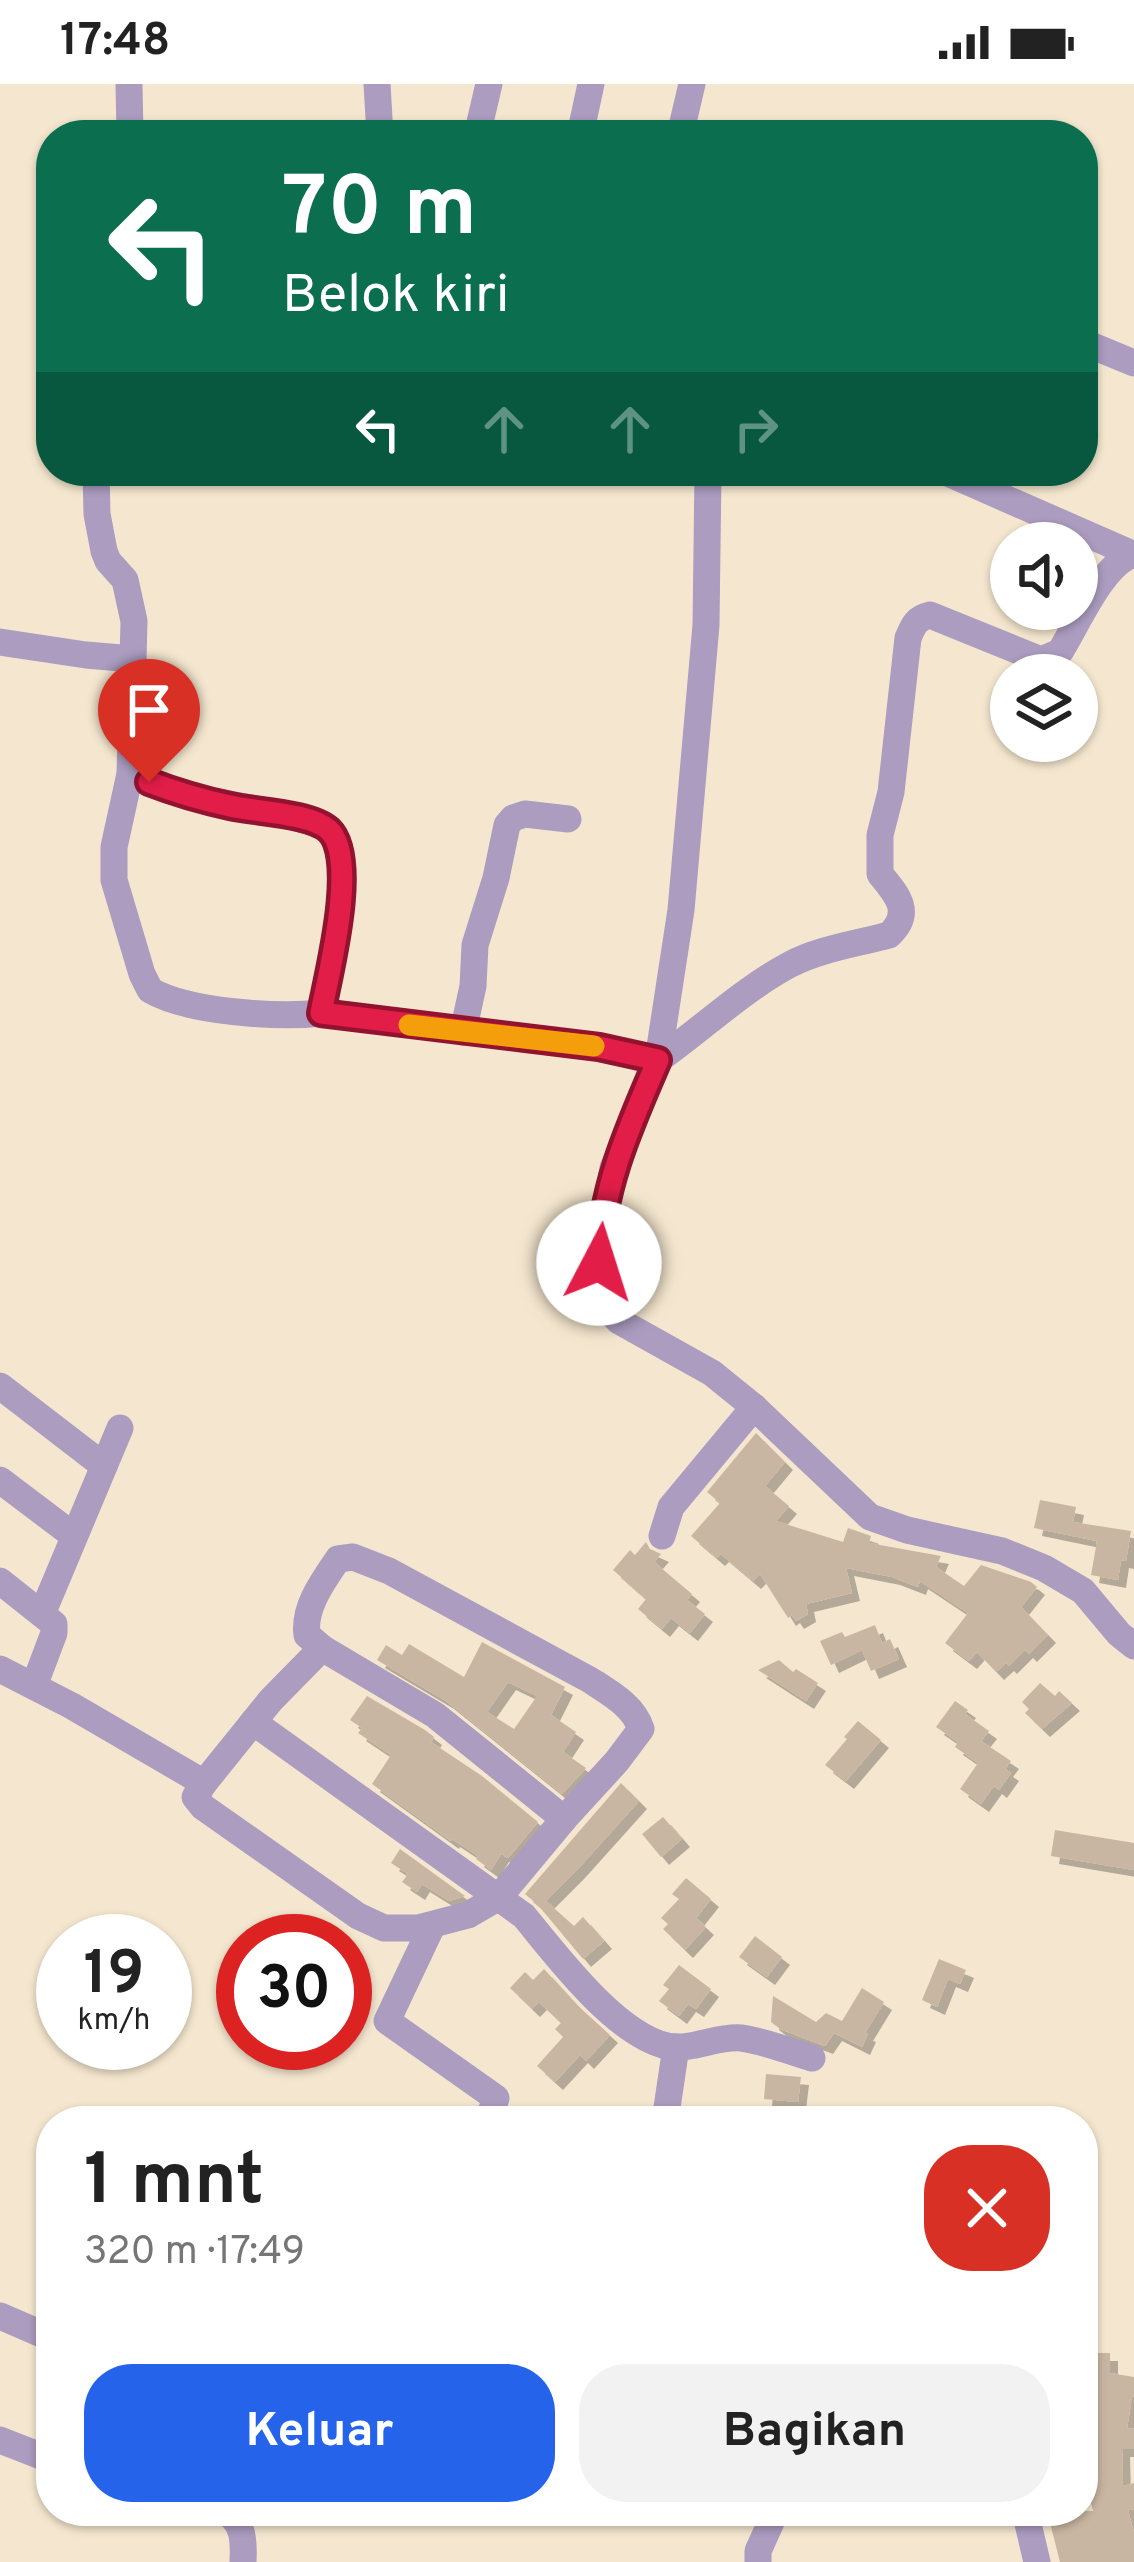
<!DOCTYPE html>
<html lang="id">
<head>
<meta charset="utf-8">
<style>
  :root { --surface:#fff; --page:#f2f2f2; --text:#222; --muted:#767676; --accent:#2563eb }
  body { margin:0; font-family:Overpass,sans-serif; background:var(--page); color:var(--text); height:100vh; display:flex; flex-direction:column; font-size:45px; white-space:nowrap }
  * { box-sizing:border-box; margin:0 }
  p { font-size:39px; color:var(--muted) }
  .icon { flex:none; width:66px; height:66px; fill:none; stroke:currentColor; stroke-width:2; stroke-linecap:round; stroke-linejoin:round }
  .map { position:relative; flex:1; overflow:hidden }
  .panel { position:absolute; left:36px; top:2022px; width:1062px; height:420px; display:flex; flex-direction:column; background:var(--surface); border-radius:48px; box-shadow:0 3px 9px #0004 }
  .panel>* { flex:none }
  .guide { position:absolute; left:36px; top:36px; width:1062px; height:366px; border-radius:48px; box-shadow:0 3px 9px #0004; background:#0b6e4f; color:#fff; overflow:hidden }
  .tools { position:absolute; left:990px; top:438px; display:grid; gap:24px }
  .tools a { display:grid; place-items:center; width:108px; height:108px; border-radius:50%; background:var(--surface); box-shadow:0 3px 9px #0004; font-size:60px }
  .speed { position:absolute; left:36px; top:1830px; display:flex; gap:24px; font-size:60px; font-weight:700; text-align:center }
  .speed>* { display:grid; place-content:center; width:156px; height:156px; border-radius:50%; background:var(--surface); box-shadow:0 3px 9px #0004; line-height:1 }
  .speed small { font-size:30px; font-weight:400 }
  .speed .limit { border:18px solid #d22; background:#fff; color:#111 }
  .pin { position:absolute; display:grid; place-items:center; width:102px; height:102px; color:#fff; margin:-123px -51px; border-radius:50% 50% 50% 0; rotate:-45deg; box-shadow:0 0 12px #0007 }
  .pin .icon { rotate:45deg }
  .me { position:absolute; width:132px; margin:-66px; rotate:5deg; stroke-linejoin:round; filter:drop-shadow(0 0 9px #0008) }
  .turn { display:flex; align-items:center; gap:42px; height:252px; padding:0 48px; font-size:54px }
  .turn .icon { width:156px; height:156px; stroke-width:2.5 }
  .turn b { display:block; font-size:84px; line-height:102px }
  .lanes { display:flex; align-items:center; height:114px; padding:0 48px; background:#0003; justify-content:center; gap:60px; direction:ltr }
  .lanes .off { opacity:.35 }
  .round { display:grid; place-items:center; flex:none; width:126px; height:126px; border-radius:48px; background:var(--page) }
  .overview { display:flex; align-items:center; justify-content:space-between; height:204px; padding:0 48px }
  h1 { font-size:72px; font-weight:700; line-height:90px }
  .primary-button { display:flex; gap:24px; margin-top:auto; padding:24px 48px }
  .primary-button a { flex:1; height:138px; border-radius:48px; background:var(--accent); color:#fff; font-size:48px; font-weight:700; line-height:138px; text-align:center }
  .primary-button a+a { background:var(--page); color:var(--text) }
  .status { display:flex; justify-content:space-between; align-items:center; height:84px; padding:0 60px; background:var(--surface); direction:ltr }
  .status svg { height:33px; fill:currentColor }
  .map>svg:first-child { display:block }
</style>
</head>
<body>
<div class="status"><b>17:48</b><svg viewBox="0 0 49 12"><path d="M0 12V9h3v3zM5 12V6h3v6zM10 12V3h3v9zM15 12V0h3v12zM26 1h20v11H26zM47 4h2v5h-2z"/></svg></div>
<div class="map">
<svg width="1134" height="2478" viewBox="0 0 1134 2478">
  <defs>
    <filter id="shadow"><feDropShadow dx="8" dy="8" stdDeviation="0" flood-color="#0004"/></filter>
  </defs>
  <rect width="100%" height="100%" fill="#f5e7cf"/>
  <g fill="#c9b6a2" fill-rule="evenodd" filter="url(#shadow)">
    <polygon points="756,1349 785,1378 765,1402 789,1422 776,1437 843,1458 848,1444 871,1452 869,1459 941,1472 936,1483 964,1502 981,1481 1031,1498 1037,1503 1021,1523 1048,1551 1029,1570 1025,1566 1009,1582 1006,1579 996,1588 977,1568 969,1577 945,1559 968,1529 920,1497 918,1503 892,1493 846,1484 852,1509 806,1520 808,1530 796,1537 792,1531 788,1534 760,1490 753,1497 721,1470 717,1474 691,1452 720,1419 707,1408"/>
    <polygon points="1040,1416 1076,1423 1073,1438 1131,1447 1126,1477 1121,1476 1118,1496 1091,1491 1097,1457 1034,1444"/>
    <polygon points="646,1458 650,1465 661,1470 654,1478 692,1510 687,1516 705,1530 690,1549 671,1534 662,1545 638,1525 646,1515 613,1486 630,1466 635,1471"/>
    <polygon points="875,1541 882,1559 890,1555 899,1575 871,1587 862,1566 831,1581 820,1557 842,1548 845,1553"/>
    <path d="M 482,1558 L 565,1603 L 551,1631 L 576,1648 L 563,1668 L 586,1684 L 562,1710 L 446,1617 L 377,1576 L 386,1561 L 402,1571 L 409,1560 L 464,1593 ZM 508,1598 L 537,1612 L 514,1645 L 487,1628 Z"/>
    <polygon points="779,1576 793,1588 796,1585 818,1599 806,1617 758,1586"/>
    <polygon points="1040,1599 1055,1612 1059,1607 1072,1619 1042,1645 1025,1629 1029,1625 1022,1618"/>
    <polygon points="367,1612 425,1646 434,1653 431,1658 482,1692 538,1738 508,1774 501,1770 491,1786 476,1775 478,1772 452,1755 451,1757 372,1700 391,1671 358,1649 362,1644 350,1636"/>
    <polygon points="955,1617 968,1626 965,1630 989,1647 981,1657 1011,1677 1005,1685 1011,1689 999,1706 994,1702 981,1720 960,1705 978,1679 955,1663 958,1658 936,1643"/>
    <polygon points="858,1637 881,1656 846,1697 825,1681 847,1655 844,1653"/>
    <polygon points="621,1699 639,1717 577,1786 546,1817 574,1842 583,1833 604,1857 583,1875 538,1821 525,1810"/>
    <polygon points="663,1733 682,1755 661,1773 642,1750"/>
    <polygon points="1055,1746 1134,1759 1134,1786 1051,1772"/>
    <polygon points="400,1765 465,1812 449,1817 422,1800 417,1808 402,1798 408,1790 391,1779"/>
    <polygon points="686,1794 711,1815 696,1834 706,1843 685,1866 663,1845 668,1840 661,1834 679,1815 672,1810"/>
    <polygon points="755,1852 782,1873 767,1893 739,1873"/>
    <polygon points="939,1875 966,1886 960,1900 948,1895 937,1923 922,1916"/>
    <polygon points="679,1881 711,1905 696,1925 688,1920 679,1932 659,1917 669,1905 663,1901"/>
    <polygon points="544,1885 576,1920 610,1951 586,1977 580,1971 555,1998 537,1982 563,1953 555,1945 561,1939 539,1918 532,1925 510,1904 525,1888 533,1896"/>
    <polygon points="862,1904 884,1918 865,1949 868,1950 862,1963 834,1949 825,1962 780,1945 771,1938 773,1912 816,1938 826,1929 842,1937"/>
    <polygon points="766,1990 801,1993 798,2018 764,2015"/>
    <polygon points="1083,2269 1110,2269 1110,2289 1134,2293 1134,2313 1132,2312 1127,2345 1134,2344 1134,2365 1122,2365 1123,2402 1134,2399 1134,2425 1128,2426 1134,2449 1134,2478 1060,2478 1047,2427 1093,2427 1083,2386 1083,2360 1090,2360 1083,2328"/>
  </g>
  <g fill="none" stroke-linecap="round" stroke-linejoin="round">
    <g stroke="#ab9cc0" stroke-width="27">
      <polyline points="129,0 130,51"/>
      <polyline points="377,0 380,51"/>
      <polyline points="477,51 489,0"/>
      <polyline points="580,51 591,0"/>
      <polyline points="680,51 692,0"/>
      <polyline points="1083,258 1134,279"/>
      <path d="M 96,387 L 97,430 L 104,467 L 108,477 L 125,496 L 134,537 L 130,690 L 114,763 L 114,796 L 142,890 L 150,906 C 187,928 278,934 321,929 L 599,963 L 658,976 C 702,945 741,907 789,881 C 819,865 856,860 889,851 C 914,828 896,810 880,790 L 880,751 L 891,708 L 908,554 C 913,542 916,534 930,531 L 1041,576 L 1060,568 C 1078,539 1103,479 1134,470"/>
      <polyline points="708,387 706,541 681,826 658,976 613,1084 601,1150 599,1179 606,1217 610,1228 619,1237 712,1289 754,1323 870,1433 907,1446 1002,1467 1044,1484 1083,1507 1119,1550 1134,1562"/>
      <polyline points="943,387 1130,469"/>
      <polyline points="0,558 86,571 133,575"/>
      <path d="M 130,690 C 147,697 164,705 181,710 C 210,719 318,731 332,749 C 357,781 328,890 321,929"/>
      <polyline points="463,948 473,902 475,861 496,794 507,741 513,734 525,730 568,735"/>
      <polyline points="0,1302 104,1382"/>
      <polyline points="0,1396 74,1452"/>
      <polyline points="662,1452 671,1423 754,1323"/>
      <polyline points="0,1497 54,1540 54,1549 34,1602"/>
      <polyline points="42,1530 120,1344"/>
      <polyline points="0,1585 72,1622 204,1699 271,1616 322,1564 435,1631 564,1735"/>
      <path d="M 253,1638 L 524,1832 C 557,1872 615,1950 667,1962 C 692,1967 716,1952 741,1954 C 764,1957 789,1967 812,1974"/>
      <path d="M 204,1699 L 195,1713 L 203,1723 L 358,1832 L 384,1844 L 418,1844 L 468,1831 L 499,1813 L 564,1735 L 617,1677 L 641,1645 C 634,1622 610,1609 590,1596 L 389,1487 L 353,1473 L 338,1475 C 323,1497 303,1524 307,1551 L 322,1564"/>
      <polyline points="432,1842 387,1937 496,2014 488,2037"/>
      <polyline points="665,2037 676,1963"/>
      <polyline points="0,2232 51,2254"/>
      <polyline points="0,2356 51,2376"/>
      <path d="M 224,2427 C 244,2438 244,2457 243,2478"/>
      <polyline points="1025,2427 1037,2478"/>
      <polyline points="758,2478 758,2467 776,2427"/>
    </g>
  </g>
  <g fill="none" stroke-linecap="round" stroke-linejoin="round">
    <g stroke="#92132f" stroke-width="30">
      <path id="route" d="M 149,698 C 175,708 202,716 230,722 C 256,728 310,729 329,746 C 359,775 328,892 321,929 L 599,963 L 658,976 C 629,1043 601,1105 599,1179"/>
    </g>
    <use href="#route" stroke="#e11d48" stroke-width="21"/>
    <polyline stroke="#f59e0b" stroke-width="21" points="409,941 594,962"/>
  </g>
</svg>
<div class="tools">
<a><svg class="icon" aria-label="sound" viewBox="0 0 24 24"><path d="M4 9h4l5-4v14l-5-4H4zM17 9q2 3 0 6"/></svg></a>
<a><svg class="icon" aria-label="layers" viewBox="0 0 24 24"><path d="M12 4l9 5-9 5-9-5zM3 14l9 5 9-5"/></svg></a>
</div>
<div class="speed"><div>19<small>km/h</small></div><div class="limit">30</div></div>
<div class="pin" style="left:149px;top:698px;background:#d93025"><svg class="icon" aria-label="arrive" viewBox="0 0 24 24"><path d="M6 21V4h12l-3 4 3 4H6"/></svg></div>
<svg class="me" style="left:599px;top:1179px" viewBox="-20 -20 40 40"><circle r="19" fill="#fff"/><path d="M0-13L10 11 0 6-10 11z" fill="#e11d48"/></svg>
<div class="guide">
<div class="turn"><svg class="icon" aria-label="left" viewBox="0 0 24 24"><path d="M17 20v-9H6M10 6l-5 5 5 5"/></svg><div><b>70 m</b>Belok kiri</div></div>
<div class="lanes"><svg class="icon" aria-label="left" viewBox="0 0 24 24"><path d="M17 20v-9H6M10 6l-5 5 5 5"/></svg><svg class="icon off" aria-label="ahead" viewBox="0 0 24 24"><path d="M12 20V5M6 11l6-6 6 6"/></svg><svg class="icon off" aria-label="ahead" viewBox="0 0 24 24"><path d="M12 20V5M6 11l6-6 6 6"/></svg><svg class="icon off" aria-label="right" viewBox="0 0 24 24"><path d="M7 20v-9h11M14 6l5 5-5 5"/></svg></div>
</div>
<section class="panel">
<div class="overview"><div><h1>1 mnt</h1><p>320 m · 17:49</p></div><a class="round" style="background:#d93025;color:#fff"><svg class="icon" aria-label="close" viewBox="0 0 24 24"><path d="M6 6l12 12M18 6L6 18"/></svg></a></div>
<div class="primary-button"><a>Keluar</a><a>Bagikan</a></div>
</section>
</div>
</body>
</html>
